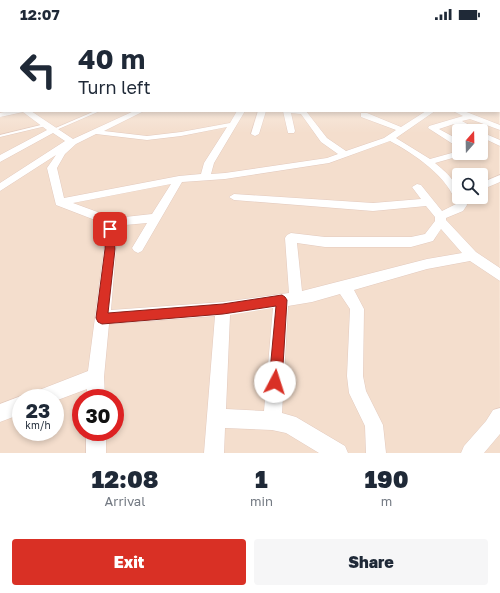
<!DOCTYPE html>
<html lang="en">
<head>
<meta charset="utf-8">
<style>
  :root { --surface:#fff; --page:#f6f6f7; --text:#1f2937; --muted:#747a83; --accent:#d93025 }
  body { margin:0; font-family:"Golos Text",sans-serif; background:var(--page); color:var(--text); height:100vh; display:flex; flex-direction:column; font-size:15px; white-space:nowrap }
  * { box-sizing:border-box; margin:0 }
  p { font-size:13px; color:var(--muted) }
  .icon { flex:none; width:22px; height:22px; fill:none; stroke:currentColor; stroke-width:2; stroke-linecap:round; stroke-linejoin:round }
  .map { position:relative; height:425px; overflow:hidden }
  .sheet { display:flex; flex-direction:column; background:var(--surface); flex:1 }
  .sheet>* { flex:none }
  .guide { position:absolute; left:0px; top:0px; width:500px; height:84px; box-shadow:0 2px 6px #0003; background:#fff; color:var(--text); overflow:hidden }
  .needle { width:26px; rotate:20deg }
  .fabs { position:absolute; left:452px; top:96px; display:grid; gap:8px }
  .fabs a { display:grid; place-items:center; width:36px; height:36px; border-radius:4px; background:var(--surface); box-shadow:0 2px 6px #0003; font-size:20px }
  .speed { position:absolute; left:12px; top:361px; display:flex; gap:8px; font-size:20px; font-weight:700; text-align:center }
  .speed>* { display:grid; place-content:center; width:52px; height:52px; border-radius:50%; background:var(--surface); box-shadow:0 2px 6px #0003; line-height:1 }
  .speed small { font-size:10px; font-weight:400 }
  .speed .limit { border:6px solid #d22; background:#fff; color:#111 }
  .pin { position:absolute; display:grid; place-items:center; width:34px; height:34px; color:#fff; margin:-17px; border-radius:8px; box-shadow:0 2px 6px #0006 }
  .me { position:absolute; width:44px; margin:-22px; rotate:5deg; stroke-linejoin:round; filter:drop-shadow(0 0 3px #0008) }
  .turn { display:flex; align-items:center; gap:14px; height:84px; padding:0 12px; font-size:18px }
  .turn .icon { width:52px; height:52px; stroke-width:2.5 }
  .turn b { display:block; font-size:28px; line-height:34px }
  .eta { display:flex; justify-content:space-evenly; align-items:center; height:68px; text-align:center }
  .eta b { font-size:24px; font-weight:800; line-height:28px }
  .action { display:flex; gap:8px; margin-top:auto; padding:8px 12px }
  .action a { flex:1; height:46px; border-radius:4px; background:var(--accent); color:#fff; font-size:16px; font-weight:800; line-height:46px; text-align:center }
  .action a+a { background:var(--page); color:var(--text) }
  .status { display:flex; justify-content:space-between; align-items:center; height:28px; padding:0 20px; background:var(--surface); direction:ltr }
  .status svg { height:11px; fill:currentColor }
  .map>svg:first-child { display:block }
</style>
</head>
<body>
<div class="status"><b>12:07</b><svg viewBox="0 0 49 12"><path d="M0 12V9h3v3zM5 12V6h3v6zM10 12V3h3v9zM15 12V0h3v12zM26 1h20v11H26zM47 4h2v5h-2z"/></svg></div>
<div class="map">
<svg width="500" height="425" viewBox="0 0 500 425">
  <rect width="100%" height="100%" fill="#fdeddf"/>
  <path fill="#f4decd" fill-rule="evenodd" d="M 499,46 L 500,425 L 0,425 L 0,90 L 20,83 L 499,83 ZM 459,103 L 481,103 L 481,125 L 459,125 ZM 459,147 L 481,147 L 481,169 L 459,169 ZM 21,370 L 55,370 L 55,404 L 21,404 ZM 81,370 L 115,370 L 115,404 L 81,404 Z"/>
  <g fill="none" stroke-linecap="round" stroke-linejoin="round">
    <g stroke="#e3cabe" stroke-width="1">
      <g id="service">
        <rect x="0" y="50" width="1" height="2"/>
        <polygon points="95,83 100,83 54,103 51,102"/>
        <polygon points="45,96 47,97 46,98 0,109 0,107"/>
      </g>
    </g>
    <g stroke="#e3cabe" stroke-width="1">
      <g id="minor">
        <rect x="499" y="67" width="1" height="4"/>
        <path d="M 9,83 L 31,83 L 73,111 L 134,83 L 144,83 L 104,103 L 147,108 L 181,104 L 230,95 L 237,83 L 245,83 L 214,135 L 211,146 L 225,145 L 327,130 L 338,126 L 321,114 L 301,86 L 291,85 L 295,103 L 294,105 L 288,105 L 283,83 L 306,83 L 327,110 L 346,123 L 384,110 L 396,102 L 361,89 L 361,85 L 367,85 L 401,99 L 426,83 L 435,83 L 396,110 L 430,131 L 459,123 L 459,125 L 464,125 L 463,127 L 435,135 C 446,144 459,155 459,169 L 465,169 L 467,177 L 463,183 L 446,190 L 446,192 L 476,224 L 500,240 L 500,253 L 470,233 L 427,241 L 354,262 L 364,281 L 363,348 L 366,363 L 383,397 L 386,425 L 366,425 L 365,398 L 349,365 L 347,348 L 350,281 L 340,266 L 312,274 L 288,278 L 282,385 L 296,389 L 345,418 L 348,425 L 319,425 L 286,405 L 272,402 L 225,400 L 224,425 L 204,425 L 215,288 L 109,296 L 104,349 L 105,370 L 87,370 L 87,361 L 55,373 L 55,370 L 31,370 L 34,364 L 88,343 L 104,221 L 104,202 L 95,192 L 56,177 L 47,140 L 56,127 L 0,163 L 0,155 L 65,113 L 53,105 L 0,134 L 0,127 L 47,102 L 23,84 L 0,89 L 0,85 ZM 227,99 L 204,135 L 201,146 L 179,148 L 64,170 L 57,140 L 65,126 L 76,116 L 96,106 L 147,112 L 181,108 ZM 390,113 C 413,125 450,150 456,176 L 442,183 L 421,157 L 417,156 L 412,159 L 421,171 L 373,175 L 234,166 L 229,169 L 234,172 L 373,183 L 426,178 L 435,189 L 435,193 L 425,206 L 411,209 L 325,209 L 291,205 L 287,207 L 285,210 L 289,265 L 223,274 L 111,282 L 116,221 L 116,201 L 114,198 L 147,195 L 132,220 L 134,223 L 138,225 L 142,223 L 182,154 L 225,151 L 329,135 ZM 171,156 L 152,186 L 107,191 L 103,186 L 73,175 ZM 441,201 L 462,225 L 427,231 L 302,263 L 297,215 L 325,219 L 411,219 L 433,213 ZM 273,280 L 264,383 L 226,381 L 230,287 Z"/>
        <polygon points="258,83 266,83 259,106 255,108 251,106"/>
        <polygon points="453,83 464,83 500,97 500,102 470,91 462,93 480,103 470,103 454,96 439,101 459,112 459,119 456,118 428,100 429,98 463,88"/>
        <polygon points="481,104 500,112 500,118 481,109"/>
        <polygon points="500,147 500,154 481,162 481,155"/>
        <polygon points="21,368 26,370 21,370 21,386 0,394 0,376"/>
        <polygon points="500,380 500,406 484,425 461,425 464,418 486,393 493,382"/>
        <rect x="86" y="404" width="20" height="21"/>
      </g>
    </g>
    <use href="#service" fill="#fff" fill-rule="evenodd"/>
    <use href="#minor" fill="#fff" fill-rule="evenodd"/>
  </g>
  <linearGradient id="sky" x2="0" y2="1"><stop stop-color="#93c8e7"/><stop offset="0.44" stop-color="#fef7f1"/><stop offset="1" stop-color="#fef7f1" stop-opacity="0"/></linearGradient>
  <rect width="500" height="105" fill="url(#sky)"/>
  <polygon fill="#d93025" stroke="#8d1f18" points="110,198 114,201 115,221 108,285 223,276 282,267 285,269 287,272 282,354 280,359 275,360 271,359 269,354 276,278 223,286 102,296 98,294 96,290 105,221 105,201"/>
</svg>
<div class="fabs">
<a><svg class="needle" viewBox="-14 -14 28 28"><path d="M0-13l5 13h-10z" fill="#e53935"/><path d="M0 13l5-13h-10z" fill="#747a83"/></svg></a>
<a><svg class="icon" aria-label="search" viewBox="0 0 24 24"><circle cx="10" cy="10" r="6"/><path d="M15 15l6 6"/></svg></a>
</div>
<div class="speed"><div>23<small>km/h</small></div><div class="limit">30</div></div>
<div class="pin" style="left:110px;top:201px;background:#d93025"><svg class="icon" aria-label="arrive" viewBox="0 0 24 24"><path d="M6 21V4h12l-3 4 3 4H6"/></svg></div>
<svg class="me" style="left:275px;top:354px" viewBox="-20 -20 40 40"><circle r="19" fill="#fff"/><path d="M0-13L10 11 0 6-10 11z" fill="#d93025"/></svg>
<div class="guide">
<div class="turn"><svg class="icon" aria-label="left" viewBox="0 0 24 24"><path d="M17 20v-9H6M10 6l-5 5 5 5"/></svg><div><b>40 m</b>Turn left</div></div>
</div>
</div>
<section class="sheet">
<div class="eta">
<div><b>12:08</b><p>Arrival</p></div>
<div><b>1</b><p>min</p></div>
<div><b>190</b><p>m</p></div>
</div>
<div class="action"><a>Exit</a><a>Share</a></div>
</section>
</body>
</html>
